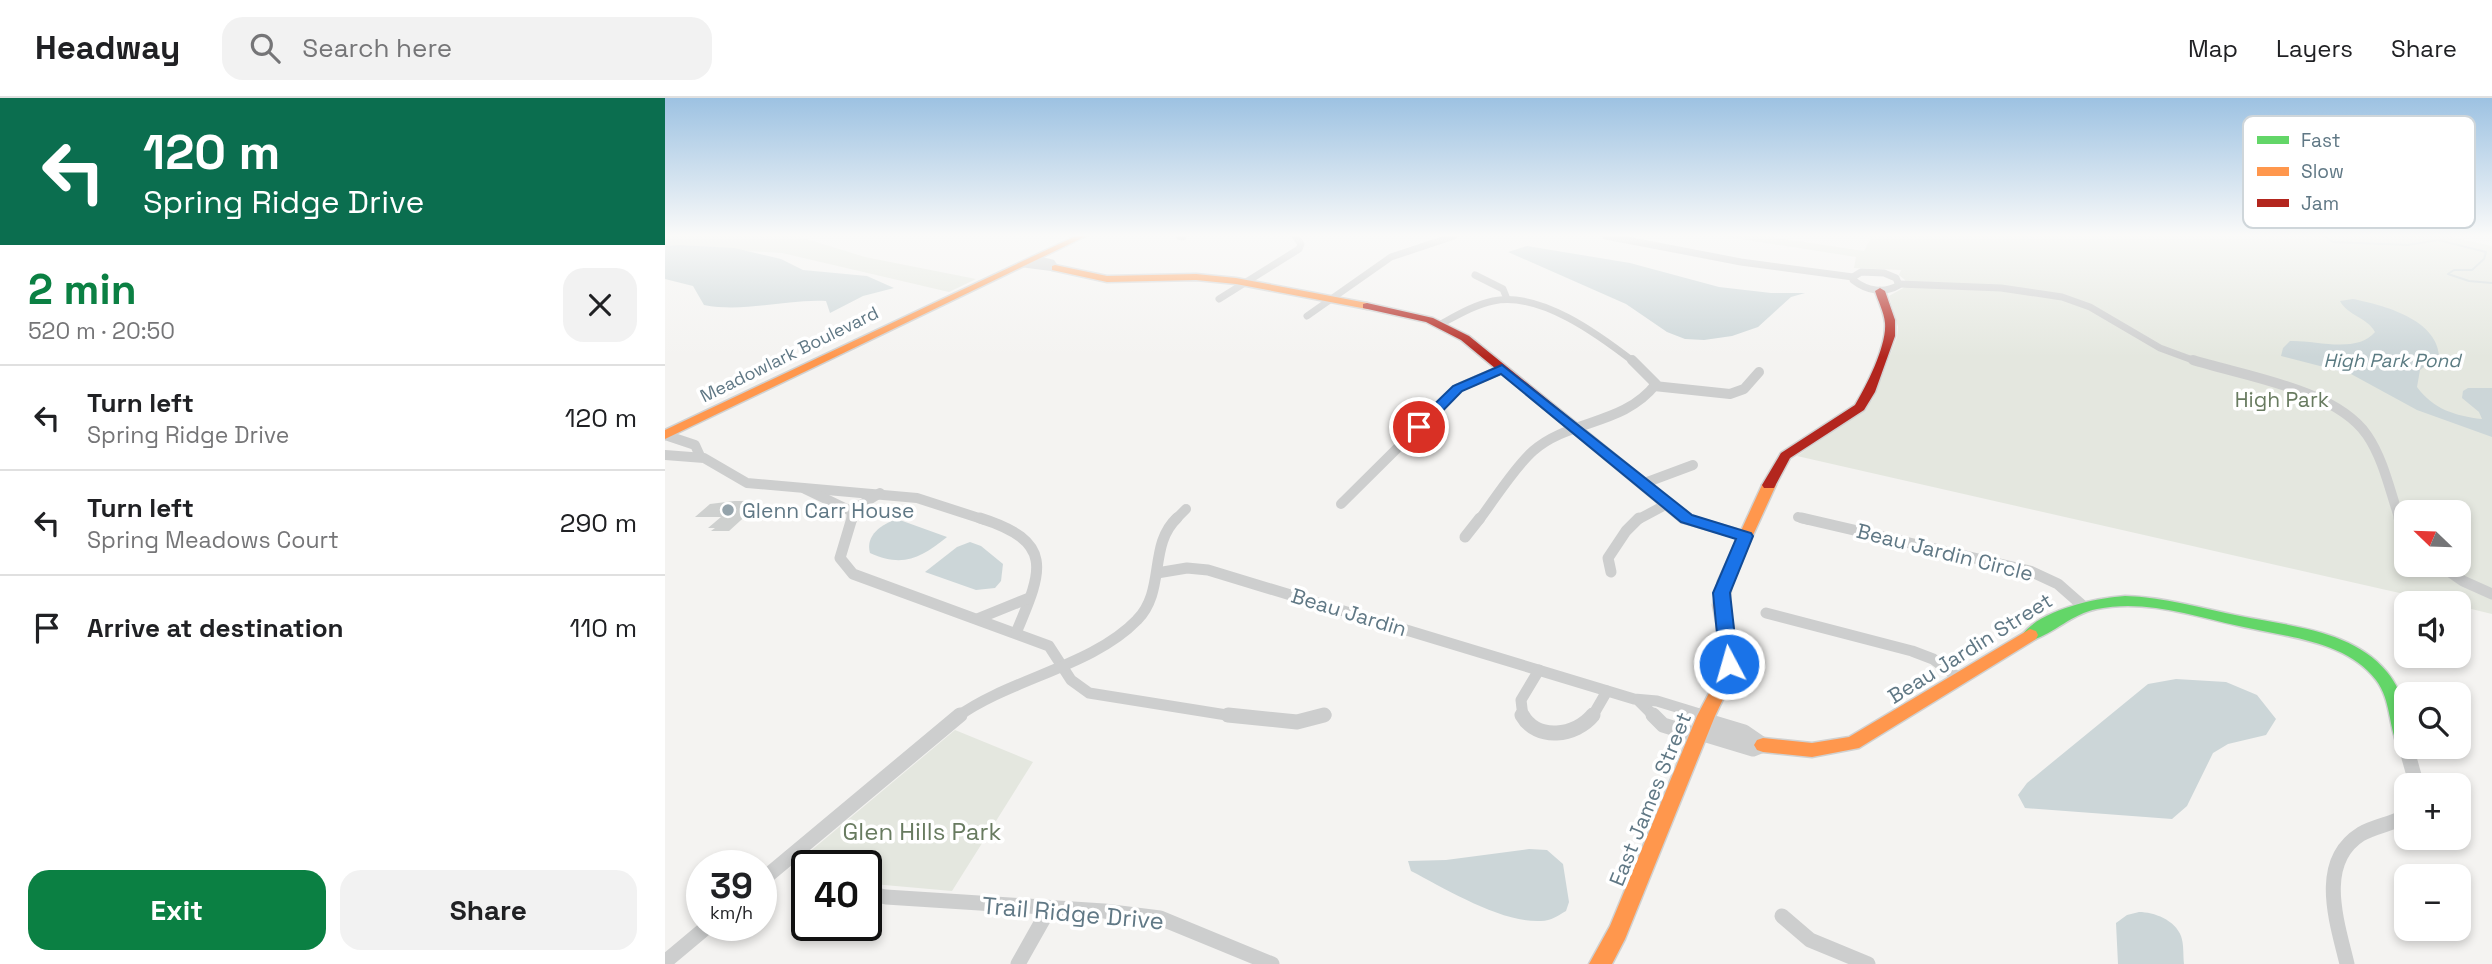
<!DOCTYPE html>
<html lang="en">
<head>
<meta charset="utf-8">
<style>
  :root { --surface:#fff; --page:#f2f2f2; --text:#202124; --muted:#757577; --line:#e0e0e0; --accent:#0b8043 }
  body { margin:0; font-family:"Space Grotesk",sans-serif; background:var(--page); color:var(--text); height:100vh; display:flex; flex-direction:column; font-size:26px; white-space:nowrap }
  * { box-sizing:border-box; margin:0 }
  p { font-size:23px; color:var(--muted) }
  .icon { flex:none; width:38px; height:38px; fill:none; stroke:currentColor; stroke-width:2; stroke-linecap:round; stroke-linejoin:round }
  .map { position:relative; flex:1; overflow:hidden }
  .panel { display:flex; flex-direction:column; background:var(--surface); width:665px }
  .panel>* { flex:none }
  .hud { background:#0b6e4f; color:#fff; overflow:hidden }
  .needle { width:46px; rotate:293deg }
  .fabs { position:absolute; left:1729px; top:402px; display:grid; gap:14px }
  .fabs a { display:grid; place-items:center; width:77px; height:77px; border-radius:14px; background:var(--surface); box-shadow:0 4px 10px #0003; font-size:35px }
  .speed { position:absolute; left:21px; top:752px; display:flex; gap:14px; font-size:35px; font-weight:700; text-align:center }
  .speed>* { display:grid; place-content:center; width:91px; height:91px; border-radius:50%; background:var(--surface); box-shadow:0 4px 10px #0003; line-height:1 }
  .speed small { font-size:18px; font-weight:400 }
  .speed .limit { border:4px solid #111; border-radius:10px; background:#fff; color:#111 }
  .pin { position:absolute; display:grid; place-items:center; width:60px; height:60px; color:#fff; margin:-30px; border:4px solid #fff; border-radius:50%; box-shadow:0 2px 7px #0007 }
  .me { position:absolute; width:77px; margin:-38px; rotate:354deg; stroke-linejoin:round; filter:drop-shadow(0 0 5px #0008) }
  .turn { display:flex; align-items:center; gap:24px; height:147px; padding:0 28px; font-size:32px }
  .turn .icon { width:91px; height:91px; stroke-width:2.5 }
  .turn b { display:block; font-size:49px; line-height:60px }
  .round { display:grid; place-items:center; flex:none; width:74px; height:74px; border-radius:21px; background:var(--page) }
  .head { display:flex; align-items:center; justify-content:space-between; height:119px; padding:0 28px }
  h1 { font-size:42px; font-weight:600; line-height:52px; color:var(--accent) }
  .cta { display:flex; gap:14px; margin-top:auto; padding:14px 28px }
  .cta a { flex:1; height:80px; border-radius:21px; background:var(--accent); color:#fff; font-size:28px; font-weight:600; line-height:80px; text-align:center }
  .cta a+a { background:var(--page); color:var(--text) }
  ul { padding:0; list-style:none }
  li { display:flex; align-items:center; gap:21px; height:105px; padding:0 28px; border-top:2px solid var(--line) }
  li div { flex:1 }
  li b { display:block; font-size:26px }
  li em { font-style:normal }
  header { display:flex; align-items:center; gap:42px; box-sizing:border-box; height:98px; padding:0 35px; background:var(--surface); border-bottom:2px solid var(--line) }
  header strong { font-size:33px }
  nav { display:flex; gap:38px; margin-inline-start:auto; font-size:24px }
  .search { width:490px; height:63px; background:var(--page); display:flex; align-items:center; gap:18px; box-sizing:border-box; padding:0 24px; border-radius:21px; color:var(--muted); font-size:26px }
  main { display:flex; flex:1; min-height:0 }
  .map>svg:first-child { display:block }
</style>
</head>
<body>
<header>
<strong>Headway</strong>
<div class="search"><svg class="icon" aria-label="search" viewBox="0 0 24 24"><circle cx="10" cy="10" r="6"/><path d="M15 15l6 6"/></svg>Search here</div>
<nav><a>Map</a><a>Layers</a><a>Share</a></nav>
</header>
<main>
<section class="panel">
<div class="hud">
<div class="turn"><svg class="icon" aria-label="left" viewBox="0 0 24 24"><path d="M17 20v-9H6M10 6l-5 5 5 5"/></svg><div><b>120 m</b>Spring Ridge Drive</div></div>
</div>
<div class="head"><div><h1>2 min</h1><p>520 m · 20:50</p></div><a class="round"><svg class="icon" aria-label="close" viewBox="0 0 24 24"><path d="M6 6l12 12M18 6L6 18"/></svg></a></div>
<ul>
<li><svg class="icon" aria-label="left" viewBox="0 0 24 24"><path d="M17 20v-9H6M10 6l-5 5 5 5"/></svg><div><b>Turn left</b><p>Spring Ridge Drive</p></div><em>120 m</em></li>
<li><svg class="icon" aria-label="left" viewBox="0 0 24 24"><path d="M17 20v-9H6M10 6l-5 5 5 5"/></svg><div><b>Turn left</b><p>Spring Meadows Court</p></div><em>290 m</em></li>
<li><svg class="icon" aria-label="arrive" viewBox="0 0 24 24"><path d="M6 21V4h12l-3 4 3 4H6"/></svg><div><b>Arrive at destination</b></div><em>110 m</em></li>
</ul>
<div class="cta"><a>Exit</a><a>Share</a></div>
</section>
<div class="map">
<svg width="1827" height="866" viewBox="0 0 1827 866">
  <rect width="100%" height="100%" fill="#f4f3f1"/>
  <g fill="#e4e7df" fill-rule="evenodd">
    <polygon points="0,138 132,138 200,159 311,181 284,194 117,155 0,148"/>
    <path d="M 1056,138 L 1100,138 L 1199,153 L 1207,138 L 1783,138 L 1827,148 L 1827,516 L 1794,508 L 1794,506 L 1783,506 L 1132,358 L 1199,312 L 1208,301 L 1232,239 L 1233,229 L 1224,198 L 1240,189 L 1240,182 L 1234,177 L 1236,172 L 1189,170 L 1191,159 ZM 1741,415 L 1794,415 L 1794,467 L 1741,467 Z"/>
    <polygon points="290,632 368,664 287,793 208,786 201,783 201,768 168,768 142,756"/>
  </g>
  <g fill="#ccd6d8">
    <path d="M 15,147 L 69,150 L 116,161 L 138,172 L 202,178 L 229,190 L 198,198 L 165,215 L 161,203 C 120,201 80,215 39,207 L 28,188 L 0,181 L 0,148 Z"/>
    <polygon points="862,148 965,165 1054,189 1106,195 1140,195 1126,199 1093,229 1067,238 1039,242 1020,241 1002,234 961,206 843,154"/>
    <path d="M 1688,201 C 1718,207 1771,221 1774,257 L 1755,272 L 1752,289 C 1768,311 1790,318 1817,321 L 1814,314 L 1797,300 L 1798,293 L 1803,290 L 1827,290 L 1827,339 L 1752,312 L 1686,276 L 1616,258 L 1618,250 L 1625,243 C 1651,242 1692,256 1710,234 C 1702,219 1683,218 1675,203 Z"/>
    <path d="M 232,421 L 282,439 C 256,460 238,470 205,455 C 200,437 217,426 232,421 Z"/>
    <polygon points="305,444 316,448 338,466 336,483 330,490 311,492 260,474 292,449"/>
    <polygon points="1511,581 1561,584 1592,597 1611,621 1601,637 1563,646 1548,655 1522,708 1507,721 1360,710 1353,697 1362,685 1483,586"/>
    <path d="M 864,751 L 882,752 L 898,766 L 904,804 L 901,813 C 894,817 886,823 876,823 C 836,825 781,791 746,773 L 743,763 L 781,762 Z"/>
    <path d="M 1474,814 C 1489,814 1510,822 1516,838 C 1519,846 1518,857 1519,866 L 1453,866 L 1451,825 L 1462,817 Z"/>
  </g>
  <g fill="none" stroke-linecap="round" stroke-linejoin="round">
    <polyline stroke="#ccd6d8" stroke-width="2" points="1659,138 1668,144 1743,147 1773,142 1821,154 1819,161 1807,172 1789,172 1783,176 1804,183 1827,185"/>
  </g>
  <polygon fill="#ced0cf" points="69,403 97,403 64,433 46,433 50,430 43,430 56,419 30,419 45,406"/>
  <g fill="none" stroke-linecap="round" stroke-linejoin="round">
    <g stroke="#d0d1d1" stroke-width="3">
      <path id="fast" d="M 1460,498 C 1499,499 1536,510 1575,518 C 1624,528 1688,532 1722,574 C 1741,597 1741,621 1741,649 L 1749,649 L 1747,653 L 1741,655 L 1735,653 C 1723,631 1727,603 1711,582 C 1680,542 1620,539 1574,528 C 1528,518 1480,501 1432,511 C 1406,516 1389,536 1365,543 L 1359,541 L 1357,537 C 1375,512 1430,500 1460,498 Z"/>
    </g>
    <g stroke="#d0d1d1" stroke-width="3">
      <g id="slow">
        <polygon points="411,138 421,138 0,341 0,332"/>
        <polygon points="390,167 442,178 531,176 571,180 702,205 707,208 702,211 571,186 531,182 442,184 387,172 387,168"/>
        <polygon points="1104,383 1111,387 1067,483 1064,507 1073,556 1069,578 1050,618 960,841 947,866 924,866 945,828 1032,618 1053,578 1057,556 1048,507 1053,483 1097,387"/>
        <polygon points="1365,531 1371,533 1373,537 1371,541 1194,650 1147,659 1098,654 1092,652 1089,647 1092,642 1098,640 1147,645 1184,639"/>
      </g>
    </g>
    <g stroke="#d0d1d1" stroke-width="3">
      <g id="jam">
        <path d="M 1215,190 L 1220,193 L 1230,222 L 1230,238 L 1210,294 L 1199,312 L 1125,360 L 1109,390 L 1099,390 L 1097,387 L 1116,355 L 1190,307 C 1202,287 1222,247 1220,225 C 1219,214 1213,203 1210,193 Z"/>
        <polygon points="702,205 768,220 804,238 1026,418 1085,435 1087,438 1080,442 1016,424 796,242 761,224 698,210 698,206"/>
      </g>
    </g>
    <g stroke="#cdcece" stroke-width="7">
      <polyline points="514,138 518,139"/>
      <polyline points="941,138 1076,164 1188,179"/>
      <polyline points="359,166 390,170 387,165 369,161"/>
      <path d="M 1196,174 L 1219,175 L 1231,180 L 1234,187 C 1219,196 1202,193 1188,182 L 1188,179 Z"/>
      <polyline points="810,177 838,191 842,201"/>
      <polyline points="1234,186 1336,190 1397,199 1425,209 1495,250 1533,264"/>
      <polyline points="554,201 634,151 636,146 630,138"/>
      <polyline points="642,218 726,159 789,138"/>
      <path d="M 774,227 C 791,218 809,207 828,203 C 875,193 934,237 969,264"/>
    </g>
    <g stroke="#cdcece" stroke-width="10">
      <path d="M 1528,262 C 1579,278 1670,291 1702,337 C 1719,362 1725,394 1735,422"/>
      <polyline points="989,288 1065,296 1079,291 1094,274"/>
      <polyline points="0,337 30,347 35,358"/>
      <polyline points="0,357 39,360 82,385 252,400 320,422"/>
      <polyline points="977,386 1028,367"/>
      <polyline points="140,391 186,413 187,422"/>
      <polyline points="676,406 793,290 837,271"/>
      <polyline points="186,413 215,395"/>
      <polyline points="1133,419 1144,422"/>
      <polyline points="510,422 521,411"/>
      <path d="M 814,422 C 830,401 849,370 868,353 C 904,321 958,328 991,286 L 967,262"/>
      <polyline points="972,422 1002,406"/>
    </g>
    <g stroke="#cdcece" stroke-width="11">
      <polyline points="187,420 175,460 188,476 384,548 406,582 424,595 574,619"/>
      <path d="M 315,420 C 391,444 377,473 351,535"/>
      <polyline points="1137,420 1365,473 1393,486 1418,508"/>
      <polyline points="1734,420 1741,436"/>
      <polyline points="800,439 815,420"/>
      <polyline points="1775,467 1798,483 1827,496"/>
      <polyline points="946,474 943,460 961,433 974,420"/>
      <polyline points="492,475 522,470 543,472 969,601 992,603 1041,618"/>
      <polyline points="1101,515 1247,553 1268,561 1295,581"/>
      <polyline points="312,521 364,500"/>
      <polyline points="974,603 990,619"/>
      <path d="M 292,619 C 344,581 428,568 472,522 C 501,493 483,447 512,420"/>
      <polyline points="652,619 661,617"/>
      <polyline points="858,619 856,602 874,572"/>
      <polyline points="927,619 942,593"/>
    </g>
    <g stroke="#cdcece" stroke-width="15">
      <polyline points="563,617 632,624 659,617"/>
      <path d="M 857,617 C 872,644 911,638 928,617"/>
      <polyline points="988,617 998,627 1034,638"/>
      <polyline points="1035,635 1088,651 1098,647 1079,634 1039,622"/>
      <polyline points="1741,649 1752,688"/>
      <polyline points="125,759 143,768"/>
      <polyline points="96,783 295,617"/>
      <polyline points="201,795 221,799 439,813 495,820 607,866"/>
      <polyline points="1117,818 1145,842 1203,866"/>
      <polyline points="0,864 43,828"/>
      <polyline points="353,866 384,811"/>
      <path d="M 1682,866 C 1672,824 1651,764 1696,736 C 1710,728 1727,726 1741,718"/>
    </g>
    <use href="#fast" fill="#63d668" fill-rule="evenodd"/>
    <use href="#slow" fill="#ff974d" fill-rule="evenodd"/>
    <use href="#jam" fill="#b3261e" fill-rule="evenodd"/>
  </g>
  <linearGradient id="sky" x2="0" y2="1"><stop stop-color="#9dc2e2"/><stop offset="0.53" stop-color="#fafaf9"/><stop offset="1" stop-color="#fafaf9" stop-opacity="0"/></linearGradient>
  <rect width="1827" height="259" fill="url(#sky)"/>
  <polygon fill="#1a73e8" stroke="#114b97" stroke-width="2" points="837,267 1027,417 1086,435 1088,438 1065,495 1073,566 1071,571 1057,571 1055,566 1048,495 1071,441 1016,424 836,276 797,293 759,332 749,332 749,326 788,288"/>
  <circle fill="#94a3ab" stroke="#fff" stroke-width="2.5" cx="63" cy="412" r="7"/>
  <g text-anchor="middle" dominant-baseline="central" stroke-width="7" stroke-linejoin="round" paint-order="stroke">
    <g font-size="18" fill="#607885" stroke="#fff">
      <text transform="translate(124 256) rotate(-26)">Meadowlark Boulevard</text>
    </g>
    <g font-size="19" font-style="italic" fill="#5b7b82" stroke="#fff">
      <text x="1727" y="262">High Park Pond</text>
    </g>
    <g font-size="21" fill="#687b60" stroke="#fff">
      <text x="1617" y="301">High Park</text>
    </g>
    <g font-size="21" fill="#607885" stroke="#fff" text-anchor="start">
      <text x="77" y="412">Glenn Carr House</text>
    </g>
    <g font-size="21" fill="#607885" stroke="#fff">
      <text transform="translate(1280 454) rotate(14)">Beau Jardin Circle</text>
      <text transform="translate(684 514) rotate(17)">Beau Jardin</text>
      <text transform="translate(1305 550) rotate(-32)">Beau Jardin Street</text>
      <text transform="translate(985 701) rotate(-68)">East James Street</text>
    </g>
    <g font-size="24" fill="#687b60" stroke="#fff">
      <text x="257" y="733">Glen Hills Park</text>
    </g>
    <g font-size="24" fill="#607885" stroke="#fff">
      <text transform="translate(408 815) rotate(5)">Trail Ridge Drive</text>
    </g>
  </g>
  <rect x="1578" y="18" width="232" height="112" rx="10" fill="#fff" stroke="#cfd6da" stroke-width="2"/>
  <rect x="1592" y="38" width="32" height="8" fill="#63d668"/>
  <rect x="1592" y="69" width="32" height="9" fill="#ff974d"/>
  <rect x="1592" y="101" width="32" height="8" fill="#b3261e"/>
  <g font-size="19" fill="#607885">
    <text x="1636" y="49">Fast</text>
    <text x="1636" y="80">Slow</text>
    <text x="1636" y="112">Jam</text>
  </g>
</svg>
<div class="fabs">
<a><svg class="needle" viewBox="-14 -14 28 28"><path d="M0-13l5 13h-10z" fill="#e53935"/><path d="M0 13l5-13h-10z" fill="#757577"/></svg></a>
<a><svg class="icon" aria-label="sound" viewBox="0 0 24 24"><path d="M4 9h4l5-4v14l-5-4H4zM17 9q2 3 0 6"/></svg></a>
<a><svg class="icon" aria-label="search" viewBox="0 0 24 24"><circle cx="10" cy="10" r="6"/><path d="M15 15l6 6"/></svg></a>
<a>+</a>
<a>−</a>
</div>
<div class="speed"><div>39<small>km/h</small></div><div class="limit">40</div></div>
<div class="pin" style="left:754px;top:329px;background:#d93025"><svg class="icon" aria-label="arrive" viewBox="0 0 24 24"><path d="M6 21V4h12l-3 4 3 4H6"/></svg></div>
<svg class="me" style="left:1064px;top:566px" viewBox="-20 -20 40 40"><circle r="17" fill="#1a73e8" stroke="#fff" stroke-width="3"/><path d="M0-11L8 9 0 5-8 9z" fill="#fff"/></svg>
</div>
</main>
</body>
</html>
